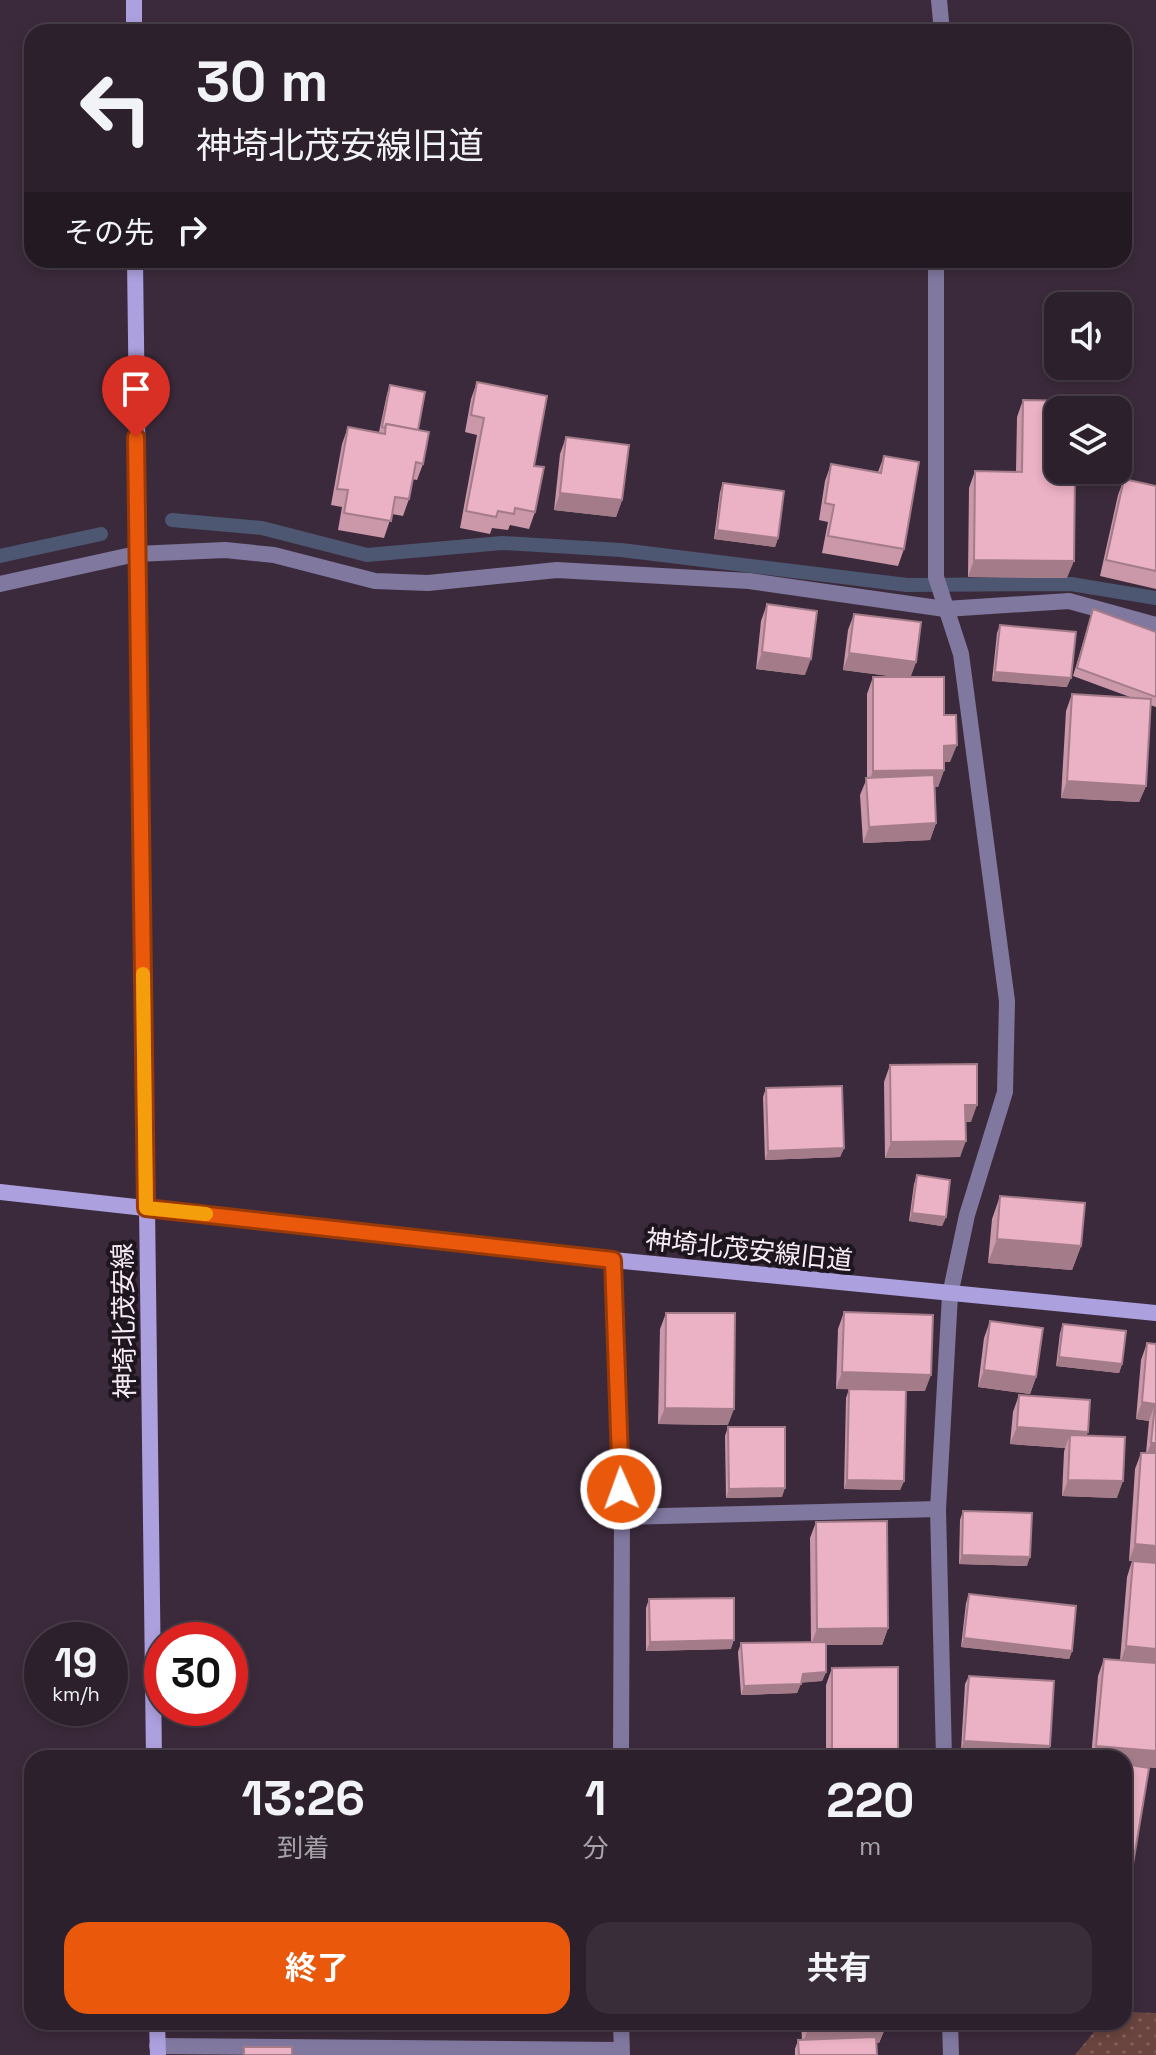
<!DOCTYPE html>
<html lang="ja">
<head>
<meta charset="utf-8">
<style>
  :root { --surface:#2c202c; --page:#382d38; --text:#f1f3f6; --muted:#a6a3a9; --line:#483e48; --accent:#ea580c }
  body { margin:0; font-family:"Space Grotesk","Noto Sans JP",sans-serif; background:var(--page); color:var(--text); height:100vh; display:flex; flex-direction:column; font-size:30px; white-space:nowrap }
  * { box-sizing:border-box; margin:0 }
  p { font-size:26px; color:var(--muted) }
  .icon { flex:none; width:44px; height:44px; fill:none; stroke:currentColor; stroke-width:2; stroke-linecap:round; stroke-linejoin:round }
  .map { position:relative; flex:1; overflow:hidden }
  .drawer { position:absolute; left:24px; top:1750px; width:1108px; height:280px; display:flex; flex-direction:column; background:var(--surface); border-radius:24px; box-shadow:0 4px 12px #0003,0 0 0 2px var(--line) }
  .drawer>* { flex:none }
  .banner { position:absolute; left:24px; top:24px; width:1108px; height:244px; border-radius:24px; box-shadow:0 4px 12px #0003,0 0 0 2px var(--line); background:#2c202c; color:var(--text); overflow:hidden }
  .fabs { position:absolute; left:1044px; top:292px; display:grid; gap:16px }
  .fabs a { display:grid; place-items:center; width:88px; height:88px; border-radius:16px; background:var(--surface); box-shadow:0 4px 12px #0003,0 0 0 2px var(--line); font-size:40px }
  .speed { position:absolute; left:24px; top:1622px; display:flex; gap:16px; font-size:40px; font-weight:700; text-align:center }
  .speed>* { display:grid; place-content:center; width:104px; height:104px; border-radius:50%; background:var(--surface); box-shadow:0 4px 12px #0003,0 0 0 2px var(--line); line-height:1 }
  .speed small { font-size:20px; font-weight:400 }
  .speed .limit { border:12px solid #d22; background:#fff; color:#111 }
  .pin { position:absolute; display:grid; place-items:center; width:68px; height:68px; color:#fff; margin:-82px -34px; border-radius:50% 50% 50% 0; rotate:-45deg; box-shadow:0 0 8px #0007 }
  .pin .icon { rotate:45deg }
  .me { position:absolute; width:88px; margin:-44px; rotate:358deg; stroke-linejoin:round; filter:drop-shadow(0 0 6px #0008) }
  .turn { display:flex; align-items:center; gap:28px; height:168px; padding:0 40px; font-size:36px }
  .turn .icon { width:104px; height:104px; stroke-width:2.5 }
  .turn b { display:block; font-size:56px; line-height:68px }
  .then { display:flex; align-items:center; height:76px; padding:0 40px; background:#0003; gap:16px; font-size:30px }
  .eta { display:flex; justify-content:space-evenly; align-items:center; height:136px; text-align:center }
  .eta b { font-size:48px; font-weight:700; line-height:56px }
  .button { display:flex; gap:16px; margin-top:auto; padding:16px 40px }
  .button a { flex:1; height:92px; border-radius:24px; background:var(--accent); color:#fff; font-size:32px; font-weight:700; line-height:92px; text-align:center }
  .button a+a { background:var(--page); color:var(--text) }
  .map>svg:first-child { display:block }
</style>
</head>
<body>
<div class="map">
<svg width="1156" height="2055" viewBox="0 0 1156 2055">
  <defs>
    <pattern id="grass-dots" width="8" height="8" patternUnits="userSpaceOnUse" patternTransform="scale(2)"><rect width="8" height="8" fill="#6a443e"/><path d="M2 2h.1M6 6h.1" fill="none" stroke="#805f5a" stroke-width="1.8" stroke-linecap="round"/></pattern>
  </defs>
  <rect width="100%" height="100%" fill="#3b2a3b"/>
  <polygon fill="url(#grass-dots)" points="1124,2012 1156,2013 1156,2055 1075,2055 1102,2022 1124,2022"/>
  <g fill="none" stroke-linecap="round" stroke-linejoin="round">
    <g stroke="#4d5772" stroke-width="14">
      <polyline points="172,520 262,528 367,555 502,543 621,550 907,585 1071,584 1156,598"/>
      <polyline points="0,556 101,534"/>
    </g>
    <g stroke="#80789f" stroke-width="16">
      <polyline points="939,0 942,32"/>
      <polyline points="936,260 936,577 961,654 1007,1001 1005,1092 967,1215 950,1295 938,1509"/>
      <polyline points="0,584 136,554 225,550 274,555 375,581 428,583 557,570 749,581 945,609 1069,601 1156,625"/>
      <polyline points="613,1260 622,1517 621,1758"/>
      <polyline points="622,1517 938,1509 944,1758"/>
      <polyline points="621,2022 622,2055"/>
      <polyline points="950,2022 951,2055"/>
      <polyline points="157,2046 621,2050"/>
    </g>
    <g stroke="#aca0de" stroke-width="16">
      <polyline points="134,0 134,32"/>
      <polyline points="135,260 154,1758"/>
      <polyline points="0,1192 613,1260 1156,1313"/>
      <polyline points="157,2022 158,2055"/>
    </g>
  </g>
  <g fill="#ca98a9">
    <polygon points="477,382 534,466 535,512 529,529 510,525 508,530 492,528 490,534 460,528 477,435 465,432 471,399"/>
    <polygon points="390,385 418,430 423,464 417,480 412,479 409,499 403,516 392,514 384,538 338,530 342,507 331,505 342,444 348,427 379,432 387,394"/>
    <polygon points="1023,400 1067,578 968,577 969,488 975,471 1016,471 1017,417"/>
    <polygon points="566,437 622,500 616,517 554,510 560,454"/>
    <polygon points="884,456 904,549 898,566 822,553 828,522 819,520 825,481 831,464 878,472"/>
    <polygon points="1124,479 1156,486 1156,589 1100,576 1118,495"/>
    <polygon points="723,483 778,538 775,547 714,539 720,492"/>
    <polygon points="767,604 805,675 756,669 761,621"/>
    <polygon points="1093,609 1156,632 1156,707 1150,705 1146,786 1139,802 1061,798 1066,711 1072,694 1130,697 1073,676"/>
    <polygon points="854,614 916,662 910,677 944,715 950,762 944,762 944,770 938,787 935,787 936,823 930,840 863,843 860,795 867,778 867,694 873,677 899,677 843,670 848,630"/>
    <polygon points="1000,625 1067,687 992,681 997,633"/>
    <polygon points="890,1065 971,1122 966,1122 960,1157 885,1158 884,1082"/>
    <polygon points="766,1088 844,1148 840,1157 765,1160 763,1097"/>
    <polygon points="917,1175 946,1217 942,1226 909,1221 914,1184"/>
    <polygon points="1000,1196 1081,1246 1072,1270 988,1263 992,1219"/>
    <polygon points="844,1312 925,1391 906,1391 904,1481 900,1490 844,1489 846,1398 849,1389 836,1389 838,1329"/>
    <polygon points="666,1313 728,1425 658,1424 660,1329"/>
    <polygon points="990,1321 1036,1377 1030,1394 978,1387 984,1338"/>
    <polygon points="1063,1324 1122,1364 1119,1373 1056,1366 1060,1333"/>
    <polygon points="1147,1343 1156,1344 1156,1768 1146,1767 1131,1876 1125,1893 1124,1758 1091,1758 1098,1676 1104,1659 1120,1660 1127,1577 1132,1561 1129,1561 1135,1469 1141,1453 1146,1453 1149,1421 1136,1419 1141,1360"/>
    <polygon points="1019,1395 1087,1435 1117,1498 1062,1496 1064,1452 1065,1448 1010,1444 1013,1412"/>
    <polygon points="728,1427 782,1497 726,1498 725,1436"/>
    <polygon points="963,1511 1027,1566 959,1564 960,1520"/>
    <polygon points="816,1522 888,1628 882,1645 826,1645 826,1672 822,1681 801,1682 797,1693 741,1695 738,1652 741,1643 811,1642 810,1538"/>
    <polygon points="969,1594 1072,1651 1069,1659 961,1647 966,1603"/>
    <polygon points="649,1599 731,1649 646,1651 646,1608"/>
    <polygon points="832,1668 898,1755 897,1758 826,1758 826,1685"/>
    <polygon points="969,1676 1050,1746 1047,1755 961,1750 965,1684"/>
    <polygon points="801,2022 885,2022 886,2026 879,2043 876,2043 877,2055 795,2055 795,2049 798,2040 802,2040"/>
  </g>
  <g fill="#a47c89">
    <polygon points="560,493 622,500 616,517 554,510"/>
    <polygon points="717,530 778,538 775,547 714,539"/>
    <polygon points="974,560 1074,561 1067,578 968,577"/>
    <polygon points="762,652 811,659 805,675 756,669"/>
    <polygon points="849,653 916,662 910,679 843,670"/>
    <polygon points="995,672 1071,678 1067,687 992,681"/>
    <polygon points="957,745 950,762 938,762 944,746"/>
    <polygon points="944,770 938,787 867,788 873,771"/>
    <polygon points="1067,781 1146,786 1139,802 1061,798"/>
    <polygon points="936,823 930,840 863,843 869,827"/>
    <polygon points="965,1105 977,1105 971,1122 959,1121"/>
    <polygon points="966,1141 960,1157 885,1158 891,1142"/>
    <polygon points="844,1148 840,1157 765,1160 768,1151"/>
    <polygon points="912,1213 946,1217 942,1226 909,1221"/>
    <polygon points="997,1239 1081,1246 1072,1270 988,1263"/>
    <polygon points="1059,1357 1122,1364 1119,1373 1056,1366"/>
    <polygon points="984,1370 1036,1377 1030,1394 978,1387"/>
    <polygon points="842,1372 931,1375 925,1391 836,1389"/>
    <polygon points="1142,1402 1155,1404 1149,1421 1136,1419"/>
    <polygon points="665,1408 734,1409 728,1425 658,1424"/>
    <polygon points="1017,1427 1088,1432 1082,1449 1070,1435 1065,1448 1010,1444"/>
    <polygon points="1151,1443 1156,1443 1156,1460 1145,1459"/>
    <polygon points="847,1480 904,1481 900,1490 844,1489"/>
    <polygon points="1068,1480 1123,1481 1117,1498 1062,1496"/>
    <polygon points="785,1488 782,1497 726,1498 729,1489"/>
    <polygon points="1135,1544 1156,1546 1156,1563 1129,1561"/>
    <polygon points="962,1555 1030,1557 1027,1566 959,1564"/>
    <polygon points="888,1628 882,1645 811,1645 817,1629"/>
    <polygon points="964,1638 1072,1651 1069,1659 961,1647"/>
    <polygon points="734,1640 731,1649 646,1651 650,1642"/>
    <polygon points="1126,1646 1156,1649 1156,1666 1120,1663"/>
    <polygon points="826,1672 822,1681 800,1683 803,1674"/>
    <polygon points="801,1684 797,1693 741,1695 744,1686"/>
    <polygon points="964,1741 1050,1746 1047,1755 961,1750"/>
    <polygon points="1096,1746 1156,1751 1156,1768 1124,1765 1124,1758 1092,1758"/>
    <polygon points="898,1755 897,1758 832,1758 832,1756"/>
    <polygon points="191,2022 263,2022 262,2024 191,2023"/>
    <polygon points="518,2022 584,2022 580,2031 516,2029"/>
    <polygon points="886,2026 879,2043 802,2046 808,2029"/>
  </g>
  <g fill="#ebb1c4" stroke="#a47c89" stroke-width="2">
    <polygon points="477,382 547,396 534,466 544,467 535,512 515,508 514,514 498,511 496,517 466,511 484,418 471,415"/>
    <polygon points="390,385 425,392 418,430 386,424 385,428 382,427"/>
    <polygon points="1023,400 1075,401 1075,410 1058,410 1058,470 1075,470 1074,561 974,560 975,471 1022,472"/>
    <polygon points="386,424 429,432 423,464 416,462 409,499 395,497 391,521 344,513 348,490 337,489 348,427 385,434"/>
    <polygon points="566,437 629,445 622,500 560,493"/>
    <polygon points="884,456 919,462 904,549 828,536 834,505 825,503 831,464 881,473"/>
    <polygon points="1124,479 1156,486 1156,571 1106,560"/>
    <polygon points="723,483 784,491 778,538 717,530"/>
    <polygon points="767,604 817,611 811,659 762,652"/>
    <polygon points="1093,609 1156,632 1156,697 1077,668"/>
    <polygon points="854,614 921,622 916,662 849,653"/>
    <polygon points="1000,625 1076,632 1071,678 995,672"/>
    <polygon points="873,677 944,677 944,715 956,715 957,745 944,746 944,770 873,771"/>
    <polygon points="1072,694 1151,699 1146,786 1067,781"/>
    <polygon points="934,775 936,823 869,827 866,778"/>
    <polygon points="977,1064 977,1105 965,1105 966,1141 891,1142 890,1065"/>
    <polygon points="842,1086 844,1148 768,1151 766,1088"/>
    <polygon points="917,1175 950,1180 946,1217 912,1213"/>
    <polygon points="1000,1196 1085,1203 1081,1246 997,1239"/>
    <polygon points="844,1312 933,1315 931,1375 842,1372"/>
    <polygon points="666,1313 735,1313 734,1409 665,1408"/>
    <polygon points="990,1321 1043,1328 1036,1377 984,1370"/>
    <polygon points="1063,1324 1126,1331 1122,1364 1059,1357"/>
    <polygon points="1147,1343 1156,1344 1156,1443 1151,1443 1155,1404 1142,1402"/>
    <polygon points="849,1389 906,1390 904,1481 847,1480"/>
    <polygon points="1019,1395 1090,1400 1088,1432 1017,1427"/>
    <polygon points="728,1427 785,1427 785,1488 729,1489"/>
    <polygon points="1070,1435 1125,1437 1123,1481 1068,1480"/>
    <polygon points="1141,1453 1156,1453 1156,1546 1135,1544"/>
    <polygon points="963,1511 1032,1513 1030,1557 962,1555"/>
    <polygon points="887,1521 888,1628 817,1629 816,1522"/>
    <polygon points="1133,1561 1156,1563 1156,1649 1126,1646"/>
    <polygon points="969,1594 1076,1606 1072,1651 964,1638"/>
    <polygon points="734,1598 734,1640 650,1642 649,1599"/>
    <polygon points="826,1642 826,1672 803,1674 801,1684 744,1686 741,1643"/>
    <polygon points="1104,1659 1156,1663 1156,1751 1096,1746"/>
    <polygon points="898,1667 898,1755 832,1756 832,1668"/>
    <polygon points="969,1676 1054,1681 1050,1746 964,1741"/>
    <polygon points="977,1751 1030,1754 1030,1758 977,1758"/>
    <polygon points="1072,1755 1090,1758 1071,1758"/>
    <polygon points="1124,1764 1149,1768 1131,1876 1124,1875"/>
    <polygon points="808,2022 885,2022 886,2026 808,2029"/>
    <polygon points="876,2037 877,2055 799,2055 798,2040"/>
    <rect x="244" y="2047" width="48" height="8"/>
  </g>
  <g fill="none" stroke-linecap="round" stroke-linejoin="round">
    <g stroke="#983908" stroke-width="20">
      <polyline id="route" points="136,437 146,1208 613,1260 621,1489"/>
    </g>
    <use href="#route" stroke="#ea580c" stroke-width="14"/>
    <polyline stroke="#f59e0b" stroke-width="14" points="143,974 146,1208 206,1214"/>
  </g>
  <g text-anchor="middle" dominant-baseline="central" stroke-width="8" stroke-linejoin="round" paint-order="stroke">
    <g font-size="26" fill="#f6ebf6" stroke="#1d161e">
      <text transform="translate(749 1250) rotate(6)">神埼北茂安線旧道</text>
      <text transform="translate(124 1321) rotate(-91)">神埼北茂安線</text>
    </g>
  </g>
</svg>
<div class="fabs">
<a><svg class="icon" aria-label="sound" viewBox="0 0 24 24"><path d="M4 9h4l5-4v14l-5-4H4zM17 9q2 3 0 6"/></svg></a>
<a><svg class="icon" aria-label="layers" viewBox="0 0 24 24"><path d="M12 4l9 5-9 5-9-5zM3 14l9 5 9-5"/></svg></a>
</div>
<div class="speed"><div>19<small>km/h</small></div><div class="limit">30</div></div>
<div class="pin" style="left:136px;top:437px;background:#d93025"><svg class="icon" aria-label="arrive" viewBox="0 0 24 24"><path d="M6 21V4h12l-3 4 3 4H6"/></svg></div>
<svg class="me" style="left:621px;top:1489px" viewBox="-20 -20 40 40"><circle r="17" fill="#ea580c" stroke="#fff" stroke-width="3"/><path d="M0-11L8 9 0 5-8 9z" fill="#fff"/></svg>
<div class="banner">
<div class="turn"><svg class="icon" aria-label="left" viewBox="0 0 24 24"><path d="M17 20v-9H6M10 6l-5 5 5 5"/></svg><div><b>30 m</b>神埼北茂安線旧道</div></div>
<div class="then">その先<svg class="icon" aria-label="right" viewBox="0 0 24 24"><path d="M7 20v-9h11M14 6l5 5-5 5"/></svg></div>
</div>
<section class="drawer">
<div class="eta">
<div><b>13:26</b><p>到着</p></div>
<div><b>1</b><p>分</p></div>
<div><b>220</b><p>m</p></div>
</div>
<div class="button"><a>終了</a><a>共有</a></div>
</section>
</div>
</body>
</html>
